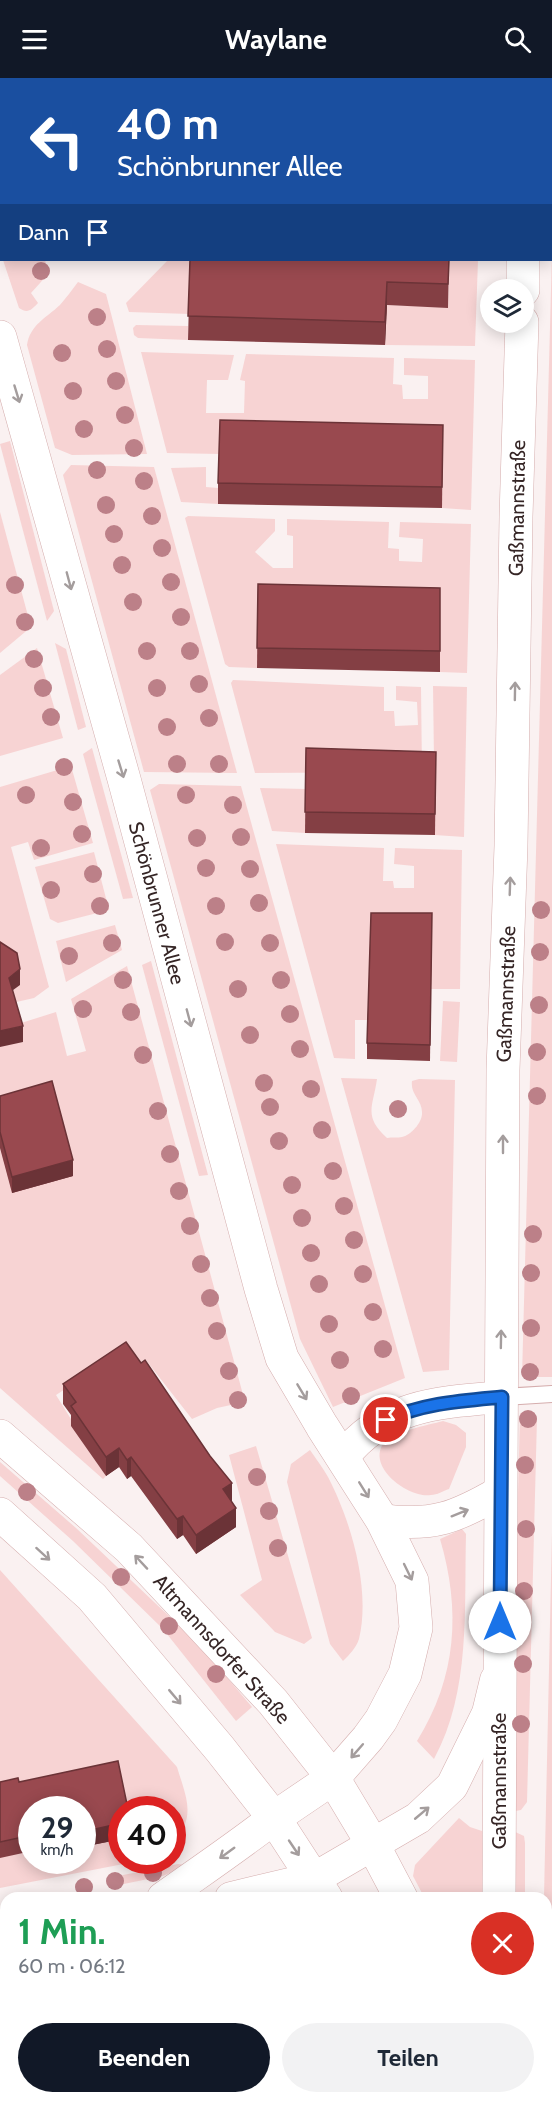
<!DOCTYPE html>
<html lang="de">
<head>
<meta charset="utf-8">
<style>
  :root { --surface:#fff; --page:#f2f2f3; --text:#1f2937; --muted:#747a83; --accent:#111827 }
  body { margin:0; font-family:Cabin,sans-serif; background:var(--page); color:var(--text); height:100vh; display:flex; flex-direction:column; font-size:22px; white-space:nowrap }
  * { box-sizing:border-box; margin:0 }
  p { font-size:20px; color:var(--muted) }
  .icon { flex:none; width:33px; height:33px; fill:none; stroke:currentColor; stroke-width:2; stroke-linecap:round; stroke-linejoin:round }
  .map { position:relative; flex:1; overflow:hidden }
  .sheet { position:absolute; left:0px; top:1814px; width:552px; height:212px; display:flex; flex-direction:column; background:var(--surface); border-radius:18px 18px 0 0; box-shadow:0 3px 15px #0003 }
  .sheet>* { flex:none }
  .banner { position:absolute; left:0px; top:0px; width:552px; height:183px; box-shadow:0 3px 15px #0003; background:#1a4fa0; color:#fff; overflow:hidden }
  .buttons { position:absolute; left:480px; top:201px; display:grid; gap:12px }
  .buttons a { display:grid; place-items:center; width:54px; height:54px; border-radius:50%; background:var(--surface); box-shadow:0 3px 15px #0003; font-size:30px }
  .speed { position:absolute; left:18px; top:1718px; display:flex; gap:12px; font-size:30px; font-weight:700; text-align:center }
  .speed>* { display:grid; place-content:center; width:78px; height:78px; border-radius:50%; background:var(--surface); box-shadow:0 3px 15px #0003; line-height:1 }
  .speed small { font-size:15px; font-weight:400 }
  .speed .limit { border:9px solid #d22; background:#fff; color:#111 }
  .pin { position:absolute; display:grid; place-items:center; width:51px; height:51px; color:#fff; margin:-26px; border:3px solid #fff; border-radius:50%; box-shadow:0 2px 6px #0007 }
  .me { position:absolute; width:66px; margin:-33px; rotate:0deg; stroke-linejoin:round; filter:drop-shadow(0 0 4px #0008) }
  .turn { display:flex; align-items:center; gap:21px; height:126px; padding:0 18px; font-size:27px }
  .turn .icon { width:78px; height:78px; stroke-width:2.5 }
  .turn b { display:block; font-size:42px; line-height:51px }
  .then { display:flex; align-items:center; height:57px; padding:0 18px; background:#0003; gap:12px; font-size:22px }
  .round { display:grid; place-items:center; flex:none; width:63px; height:63px; border-radius:32px; background:var(--page) }
  .overview { display:flex; align-items:center; justify-content:space-between; height:102px; padding:0 18px }
  h1 { font-size:36px; font-weight:700; line-height:45px; color:#1e9e55 }
  .action { display:flex; gap:12px; margin-top:auto; padding:12px 18px }
  .action a { flex:1; height:69px; border-radius:36px; background:var(--accent); color:#fff; font-size:24px; font-weight:700; line-height:69px; text-align:center }
  .action a+a { background:var(--page); color:var(--text) }
  header { display:flex; justify-content:space-between; align-items:center; height:78px; padding:0 18px; background:var(--accent); color:#fff; font-size:27px; font-weight:700 }
  .map>svg:first-child { display:block }
</style>
</head>
<body>
<header><svg class="icon" aria-label="menu" viewBox="0 0 24 24"><path d="M4 6h16M4 12h16M4 18h16"/></svg>Waylane<svg class="icon" aria-label="search" viewBox="0 0 24 24"><circle cx="10" cy="10" r="6"/><path d="M15 15l6 6"/></svg></header>
<div class="map">
<svg width="552" height="2024" viewBox="0 0 552 2024">
  <rect width="100%" height="100%" fill="#faf1f1"/>
  <g fill="#f7d3d3" fill-rule="evenodd">
    <polygon points="552,174 552,1299 522,1299"/>
    <path d="M 3,182 L 45,182 L 49,195 L 31,215 L 38,225 C 31,232 28,236 19,230 Z"/>
    <polygon points="168,182 386,182 189,236 129,234 126,225"/>
    <polygon points="449,182 478,182 475,268 385,267 387,227 448,229"/>
    <path d="M 78,204 L 106,216 L 147,376 L 72,377 L 55,370 L 27,267 C 30,247 46,240 60,227 C 66,220 72,212 78,204 Z"/>
    <polygon points="136,247 188,248 188,262 138,260 134,257 133,250"/>
    <polygon points="141,274 234,277 228,302 207,302 206,335 244,335 245,303 240,302 246,276 394,280 393,306 402,307 403,321 428,321 428,298 404,297 404,280 475,282 471,432 442,430 220,376 167,375"/>
    <polygon points="10,363 54,533 47,543 0,366"/>
    <polygon points="71,387 154,389 237,695 144,694 63,397"/>
    <polygon points="206,389 206,409 218,410 218,426 181,424 171,390"/>
    <polygon points="0,434 31,549 0,575"/>
    <polygon points="188,438 275,441 275,453 255,474 273,490 293,490 293,458 287,457 287,441 389,444 388,470 399,471 399,483 422,484 423,461 399,459 400,444 471,446 467,595 440,594 440,531 257,590 229,589 225,586 185,440"/>
    <polygon points="55,565 66,571 86,649 78,652"/>
    <polygon points="37,570 63,660 0,678 0,597"/>
    <polygon points="233,602 384,609 384,633 394,633 395,648 418,647 417,624 396,622 396,608 421,609 422,694 255,695 231,605"/>
    <polygon points="433,608 467,609 464,759 435,757"/>
    <polygon points="92,670 133,820 123,821 83,676"/>
    <polygon points="71,688 93,765 34,782 28,764 11,769 49,909 34,920 12,925 18,946 56,934 67,978 86,973 71,921 127,888 245,1324 217,1330 192,1341 145,1281 140,1285 129,1269 56,1317 74,1346 72,1348 106,1398 103,1401 0,1310 0,709"/>
    <polygon points="159,706 241,708 405,1300 333,1329 300,1261 150,712"/>
    <polygon points="260,710 306,711 305,755 272,753"/>
    <polygon points="276,766 384,770 383,803 393,803 394,810 414,810 414,788 394,786 395,770 462,772 460,911 431,911 431,851 368,942 355,942 355,981 334,980"/>
    <polygon points="94,774 109,832 58,845 50,841 35,789"/>
    <polygon points="115,847 122,872 66,904 56,863"/>
    <polygon points="151,883 208,1097 199,1098 142,887"/>
    <polygon points="443,923 460,924 457,984 440,983"/>
    <path d="M 341,1000 L 377,1001 C 373,1029 363,1038 387,1060 C 392,1059 398,1060 402,1059 C 411,1057 423,1044 422,1034 C 422,1022 410,1016 412,1003 L 419,1001 L 455,1002 L 449,1292 L 423,1294 Z"/>
    <polygon points="534,1334 537,1340 527,1724 521,1732 510,1734 520,1335"/>
    <path d="M 443,1343 L 456,1347 L 466,1355 L 466,1369 L 449,1411 C 443,1413 437,1417 431,1417 C 410,1421 367,1390 383,1366 C 390,1354 429,1347 443,1343 Z"/>
    <polygon points="256,1368 312,1560 304,1566 275,1554 240,1517 262,1502 229,1377"/>
    <path d="M 310,1372 C 316,1381 323,1390 328,1399 C 351,1443 371,1511 359,1561 C 356,1570 350,1576 343,1583 L 330,1566 L 287,1404 L 291,1386 Z"/>
    <polygon points="0,1384 76,1450 173,1542 207,1576 252,1629 236,1643 163,1551 73,1463 0,1398"/>
    <path d="M 462,1451 L 466,1456 C 464,1531 471,1613 434,1681 L 417,1663 C 457,1599 461,1532 440,1461 Z"/>
    <polygon points="552,1454 552,1899 546,1894 546,1820 544,1819"/>
    <path d="M 0,1492 L 177,1689 C 186,1719 197,1739 173,1765 L 172,1731 L 122,1731 L 122,1782 L 144,1782 L 0,1810 ZM 32,1731 L 82,1731 L 82,1782 L 32,1782 Z"/>
    <polygon points="459,1740 470,1749 482,1753 484,1819 424,1819 413,1798 415,1787"/>
    <polygon points="511,1752 524,1758 525,1765 525,1819 510,1820"/>
    <polygon points="178,1786 187,1787 163,1798 109,1809 108,1800"/>
    <polygon points="6,1897 6,2019 346,2019 347,2024 0,2024 0,1898"/>
    <polygon points="546,1916 552,1920 552,2024 525,2024 525,2019 546,2019"/>
  </g>
  <g fill="none" stroke-linecap="round" stroke-linejoin="round">
    <g stroke="#d5adad" stroke-width="18">
      <polyline id="service" points="502,1319 552,1316"/>
    </g>
    <g stroke="#d5adad" stroke-width="33">
      <g id="minor">
        <path d="M 343,1379 C 384,1326 441,1324 502,1319"/>
        <path d="M 382,1442 C 433,1449 457,1439 500,1414"/>
        <path d="M 163,1820 C 201,1793 238,1768 274,1740"/>
        <polyline points="231,1820 315,1800 418,1740 452,1708 488,1635 496,1602"/>
        <polyline points="0,1854 6,1853"/>
      </g>
    </g>
    <g stroke="#d5adad" stroke-width="34">
      <g id="tertiary">
        <polyline points="527,2 527,0"/>
        <polyline points="523,212 523,182"/>
        <polyline points="0,259 124,701 261,1211 282,1280 322,1348 382,1442 412,1503 416,1550 405,1596 381,1642 368,1660 333,1700 274,1740"/>
        <polyline points="499,1820 503,992 511,768 516,439 522,244"/>
      </g>
    </g>
    <g stroke="#d5adad" stroke-width="34">
      <g id="primary">
        <polyline points="0,1358 129,1470 273,1624 333,1700 372,1765 401,1820"/>
        <polyline points="0,1436 92,1519 220,1671 274,1740 326,1820"/>
        <polyline points="430,2019 433,2024"/>
        <polyline points="492,2019 495,2024"/>
      </g>
    </g>
    <use href="#service" stroke="#fff" stroke-width="16"/>
    <use href="#minor" stroke="#fff" stroke-width="32"/>
    <use href="#tertiary" stroke="#fff" stroke-width="33"/>
    <use href="#primary" stroke="#fff" stroke-width="33"/>
  </g>
  <g fill="#bc8088">
    <circle cx="41" cy="193" r="9"/>
    <circle cx="97" cy="239" r="9"/>
    <circle cx="107" cy="271" r="9"/>
    <circle cx="62" cy="275" r="9"/>
    <circle cx="116" cy="303" r="9"/>
    <circle cx="73" cy="313" r="9"/>
    <circle cx="125" cy="337" r="9"/>
    <circle cx="84" cy="351" r="9"/>
    <circle cx="134" cy="370" r="9"/>
    <circle cx="97" cy="392" r="9"/>
    <circle cx="144" cy="403" r="9"/>
    <circle cx="106" cy="427" r="9"/>
    <circle cx="152" cy="438" r="9"/>
    <circle cx="114" cy="456" r="9"/>
    <circle cx="162" cy="470" r="9"/>
    <circle cx="122" cy="487" r="9"/>
    <circle cx="171" cy="504" r="9"/>
    <circle cx="15" cy="507" r="9"/>
    <circle cx="133" cy="524" r="9"/>
    <circle cx="181" cy="539" r="9"/>
    <circle cx="25" cy="544" r="9"/>
    <circle cx="147" cy="573" r="9"/>
    <circle cx="190" cy="573" r="9"/>
    <circle cx="34" cy="581" r="9"/>
    <circle cx="199" cy="606" r="9"/>
    <circle cx="43" cy="610" r="9"/>
    <circle cx="157" cy="610" r="9"/>
    <circle cx="51" cy="639" r="9"/>
    <circle cx="209" cy="640" r="9"/>
    <circle cx="167" cy="649" r="9"/>
    <circle cx="177" cy="686" r="9"/>
    <circle cx="219" cy="686" r="9"/>
    <circle cx="64" cy="689" r="9"/>
    <circle cx="26" cy="717" r="9"/>
    <circle cx="186" cy="717" r="9"/>
    <circle cx="73" cy="724" r="9"/>
    <circle cx="233" cy="727" r="9"/>
    <circle cx="82" cy="756" r="9"/>
    <circle cx="241" cy="759" r="9"/>
    <circle cx="197" cy="760" r="9"/>
    <circle cx="41" cy="770" r="9"/>
    <circle cx="206" cy="790" r="9"/>
    <circle cx="250" cy="791" r="9"/>
    <circle cx="93" cy="796" r="9"/>
    <circle cx="51" cy="812" r="9"/>
    <circle cx="259" cy="825" r="9"/>
    <circle cx="100" cy="828" r="9"/>
    <circle cx="216" cy="828" r="9"/>
    <circle cx="541" cy="832" r="9"/>
    <circle cx="225" cy="864" r="9"/>
    <circle cx="112" cy="865" r="9"/>
    <circle cx="270" cy="865" r="9"/>
    <circle cx="540" cy="874" r="9"/>
    <circle cx="69" cy="878" r="9"/>
    <circle cx="123" cy="902" r="9"/>
    <circle cx="281" cy="902" r="9"/>
    <circle cx="238" cy="911" r="9"/>
    <circle cx="539" cy="927" r="9"/>
    <circle cx="83" cy="931" r="9"/>
    <circle cx="131" cy="934" r="9"/>
    <circle cx="290" cy="936" r="9"/>
    <circle cx="250" cy="957" r="9"/>
    <circle cx="300" cy="971" r="9"/>
    <circle cx="537" cy="974" r="9"/>
    <circle cx="143" cy="977" r="9"/>
    <circle cx="264" cy="1005" r="9"/>
    <circle cx="311" cy="1011" r="9"/>
    <circle cx="537" cy="1018" r="9"/>
    <circle cx="270" cy="1029" r="9"/>
    <circle cx="398" cy="1031" r="9"/>
    <circle cx="158" cy="1033" r="9"/>
    <circle cx="322" cy="1052" r="9"/>
    <circle cx="279" cy="1063" r="9"/>
    <circle cx="170" cy="1076" r="9"/>
    <circle cx="333" cy="1093" r="9"/>
    <circle cx="292" cy="1107" r="9"/>
    <circle cx="179" cy="1113" r="9"/>
    <circle cx="344" cy="1128" r="9"/>
    <circle cx="302" cy="1140" r="9"/>
    <circle cx="190" cy="1148" r="9"/>
    <circle cx="533" cy="1156" r="9"/>
    <circle cx="354" cy="1162" r="9"/>
    <circle cx="311" cy="1175" r="9"/>
    <circle cx="201" cy="1186" r="9"/>
    <circle cx="531" cy="1195" r="9"/>
    <circle cx="363" cy="1196" r="9"/>
    <circle cx="319" cy="1206" r="9"/>
    <circle cx="210" cy="1220" r="9"/>
    <circle cx="373" cy="1234" r="9"/>
    <circle cx="329" cy="1246" r="9"/>
    <circle cx="531" cy="1250" r="9"/>
    <circle cx="217" cy="1253" r="9"/>
    <circle cx="383" cy="1271" r="9"/>
    <circle cx="340" cy="1282" r="9"/>
    <circle cx="229" cy="1293" r="9"/>
    <circle cx="530" cy="1294" r="9"/>
    <circle cx="351" cy="1318" r="9"/>
    <circle cx="238" cy="1322" r="9"/>
    <circle cx="528" cy="1341" r="9"/>
    <circle cx="525" cy="1387" r="9"/>
    <circle cx="257" cy="1399" r="9"/>
    <circle cx="27" cy="1414" r="9"/>
    <circle cx="269" cy="1433" r="9"/>
    <circle cx="526" cy="1451" r="9"/>
    <circle cx="278" cy="1470" r="9"/>
    <circle cx="121" cy="1499" r="9"/>
    <circle cx="524" cy="1513" r="9"/>
    <circle cx="169" cy="1548" r="9"/>
    <circle cx="523" cy="1586" r="9"/>
    <circle cx="216" cy="1596" r="9"/>
    <circle cx="521" cy="1646" r="9"/>
    <circle cx="153" cy="1795" r="9"/>
    <circle cx="115" cy="1803" r="9"/>
    <circle cx="84" cy="1809" r="9"/>
  </g>
  <g fill="#843f44">
    <polygon points="190,182 449,182 448,230 387,227 385,267 188,262"/>
    <polygon points="443,347 442,430 218,426 218,405"/>
    <polygon points="258,506 440,510 440,594 257,590"/>
    <polygon points="306,670 436,674 435,757 305,755"/>
    <polygon points="432,835 430,983 367,981 367,965"/>
    <polygon points="0,1018 73,1098 12,1115 0,1070"/>
    <polygon points="141,1285 232,1424 236,1449 196,1476 183,1457 177,1461 131,1398 127,1401 119,1389 106,1398 71,1348 71,1337 63,1326 63,1306"/>
    <polygon points="0,1704 19,1704 122,1731 122,1761 82,1769 82,1731 32,1731 32,1773 0,1780"/>
    <polygon points="255,2019 320,2019 321,2024 256,2024"/>
  </g>
  <g fill="#6b3337">
    <polygon points="98,0 166,0 160,2 98,2"/>
    <polygon points="387,204 387,227 385,267 385,244"/>
    <polygon points="20,891 20,907 9,915 9,900"/>
    <polygon points="23,948 23,964 0,969 0,953"/>
    <polygon points="73,1082 73,1098 12,1115 12,1099"/>
    <polygon points="119,1370 119,1389 106,1398 106,1379"/>
    <polygon points="131,1379 131,1398 127,1401 127,1382"/>
    <polygon points="232,1405 232,1425 223,1411"/>
    <polygon points="236,1430 236,1449 196,1476 196,1457"/>
    <polygon points="183,1438 183,1457 177,1461 177,1441"/>
    <polygon points="122,1745 122,1761 82,1769 82,1754"/>
    <polygon points="6,1959 6,1986 0,1990 0,1964"/>
  </g>
  <g fill="#99494f" stroke="#6b3337" stroke-width="1.5">
    <rect x="389" y="0" width="64" height="2"/>
    <polygon points="190,182 449,182 448,206 387,204 385,244 188,238"/>
    <polygon points="220,342 443,347 442,409 218,405"/>
    <polygon points="258,506 440,510 440,573 257,570"/>
    <polygon points="306,670 436,674 435,736 305,734"/>
    <polygon points="371,835 432,835 430,967 367,965"/>
    <polygon points="0,864 17,875 20,891 9,900 23,948 0,953"/>
    <polygon points="52,1003 73,1082 12,1099 0,1054 0,1018"/>
    <polygon points="126,1264 141,1285 145,1282 210,1378 232,1405 223,1411 236,1430 196,1457 183,1438 177,1441 131,1379 127,1382 119,1370 106,1379 71,1328 76,1324 63,1306"/>
    <polygon points="118,1683 128,1731 122,1731 122,1745 82,1754 82,1731 32,1731 32,1757 0,1764 0,1704 18,1700 19,1704"/>
    <polygon points="0,1908 6,1938 6,1959 0,1964"/>
    <polygon points="113,2019 118,2019 119,2024 93,2024"/>
    <polygon points="258,2019 320,2019 321,2024 259,2024"/>
  </g>
  <defs><path id="oneway-shaft" d="M-6 0H5M1.5-3L5.5 0L1.5 3" fill="none" stroke-width="1.6" stroke-linecap="round" stroke-linejoin="round" transform="scale(1.5)"/></defs>
  <g stroke="#a49d9d">
    <use href="#oneway-shaft" transform="translate(17 316) rotate(73)"/>
    <use href="#oneway-shaft" transform="translate(69 503) rotate(75)"/>
    <use href="#oneway-shaft" transform="translate(515 613) rotate(-89)"/>
    <use href="#oneway-shaft" transform="translate(121 691) rotate(73)"/>
    <use href="#oneway-shaft" transform="translate(510 808) rotate(-88)"/>
    <use href="#oneway-shaft" transform="translate(189 940) rotate(75)"/>
    <use href="#oneway-shaft" transform="translate(503 1066) rotate(-90)"/>
    <use href="#oneway-shaft" transform="translate(501 1261) rotate(-89)"/>
    <use href="#oneway-shaft" transform="translate(302 1314) rotate(59)"/>
    <use href="#oneway-shaft" transform="translate(364 1412) rotate(58)"/>
    <use href="#oneway-shaft" transform="translate(460 1435) rotate(-22)"/>
    <use href="#oneway-shaft" transform="translate(43 1476) rotate(42)"/>
    <use href="#oneway-shaft" transform="translate(141 1484) rotate(-133)"/>
    <use href="#oneway-shaft" transform="translate(408 1494) rotate(64)"/>
    <use href="#oneway-shaft" transform="translate(175 1619) rotate(50)"/>
    <use href="#oneway-shaft" transform="translate(357 1673) rotate(131)"/>
    <use href="#oneway-shaft" transform="translate(422 1735) rotate(-40)"/>
    <use href="#oneway-shaft" transform="translate(294 1770) rotate(56)"/>
    <use href="#oneway-shaft" transform="translate(227 1775) rotate(144)"/>
  </g>
  <g fill="none" stroke-linecap="round" stroke-linejoin="round">
    <g stroke="#114b97" stroke-width="15">
      <path id="route" d="M 386,1342 C 425,1325 460,1323 502,1319 L 500,1544"/>
    </g>
    <use href="#route" stroke="#1a73e8" stroke-width="10"/>
  </g>
  <g text-anchor="middle" dominant-baseline="central" stroke-width="6" stroke-linejoin="round" paint-order="stroke">
    <g font-size="20" fill="#352525" stroke="#fff">
      <text transform="translate(517 430) rotate(-89)">Gaßmannstraße</text>
      <text transform="translate(157 825) rotate(75)">Schönbrunner Allee</text>
      <text transform="translate(506 916) rotate(-88)">Gaßmannstraße</text>
      <text transform="translate(222 1571) rotate(48)">Altmannsdorfer Straße</text>
      <text transform="translate(499 1703) rotate(-90)">Gaßmannstraße</text>
    </g>
  </g>
</svg>
<div class="buttons">
<a><svg class="icon" aria-label="layers" viewBox="0 0 24 24"><path d="M12 4l9 5-9 5-9-5zM3 14l9 5 9-5"/></svg></a>
</div>
<div class="speed"><div>29<small>km/h</small></div><div class="limit">40</div></div>
<div class="pin" style="left:386px;top:1342px;background:#d93025"><svg class="icon" aria-label="arrive" viewBox="0 0 24 24"><path d="M6 21V4h12l-3 4 3 4H6"/></svg></div>
<svg class="me" style="left:500px;top:1544px" viewBox="-20 -20 40 40"><circle r="19" fill="#fff"/><path d="M0-13L10 11 0 6-10 11z" fill="#1a73e8"/></svg>
<div class="banner">
<div class="turn"><svg class="icon" aria-label="left" viewBox="0 0 24 24"><path d="M17 20v-9H6M10 6l-5 5 5 5"/></svg><div><b>40 m</b>Schönbrunner Allee</div></div>
<div class="then">Dann<svg class="icon" aria-label="arrive" viewBox="0 0 24 24"><path d="M6 21V4h12l-3 4 3 4H6"/></svg></div>
</div>
<section class="sheet">
<div class="overview"><div><h1>1 Min.</h1><p>60 m · 06:12</p></div><a class="round" style="background:#d93025;color:#fff"><svg class="icon" aria-label="close" viewBox="0 0 24 24"><path d="M6 6l12 12M18 6L6 18"/></svg></a></div>
<div class="action"><a>Beenden</a><a>Teilen</a></div>
</section>
</div>
</body>
</html>
